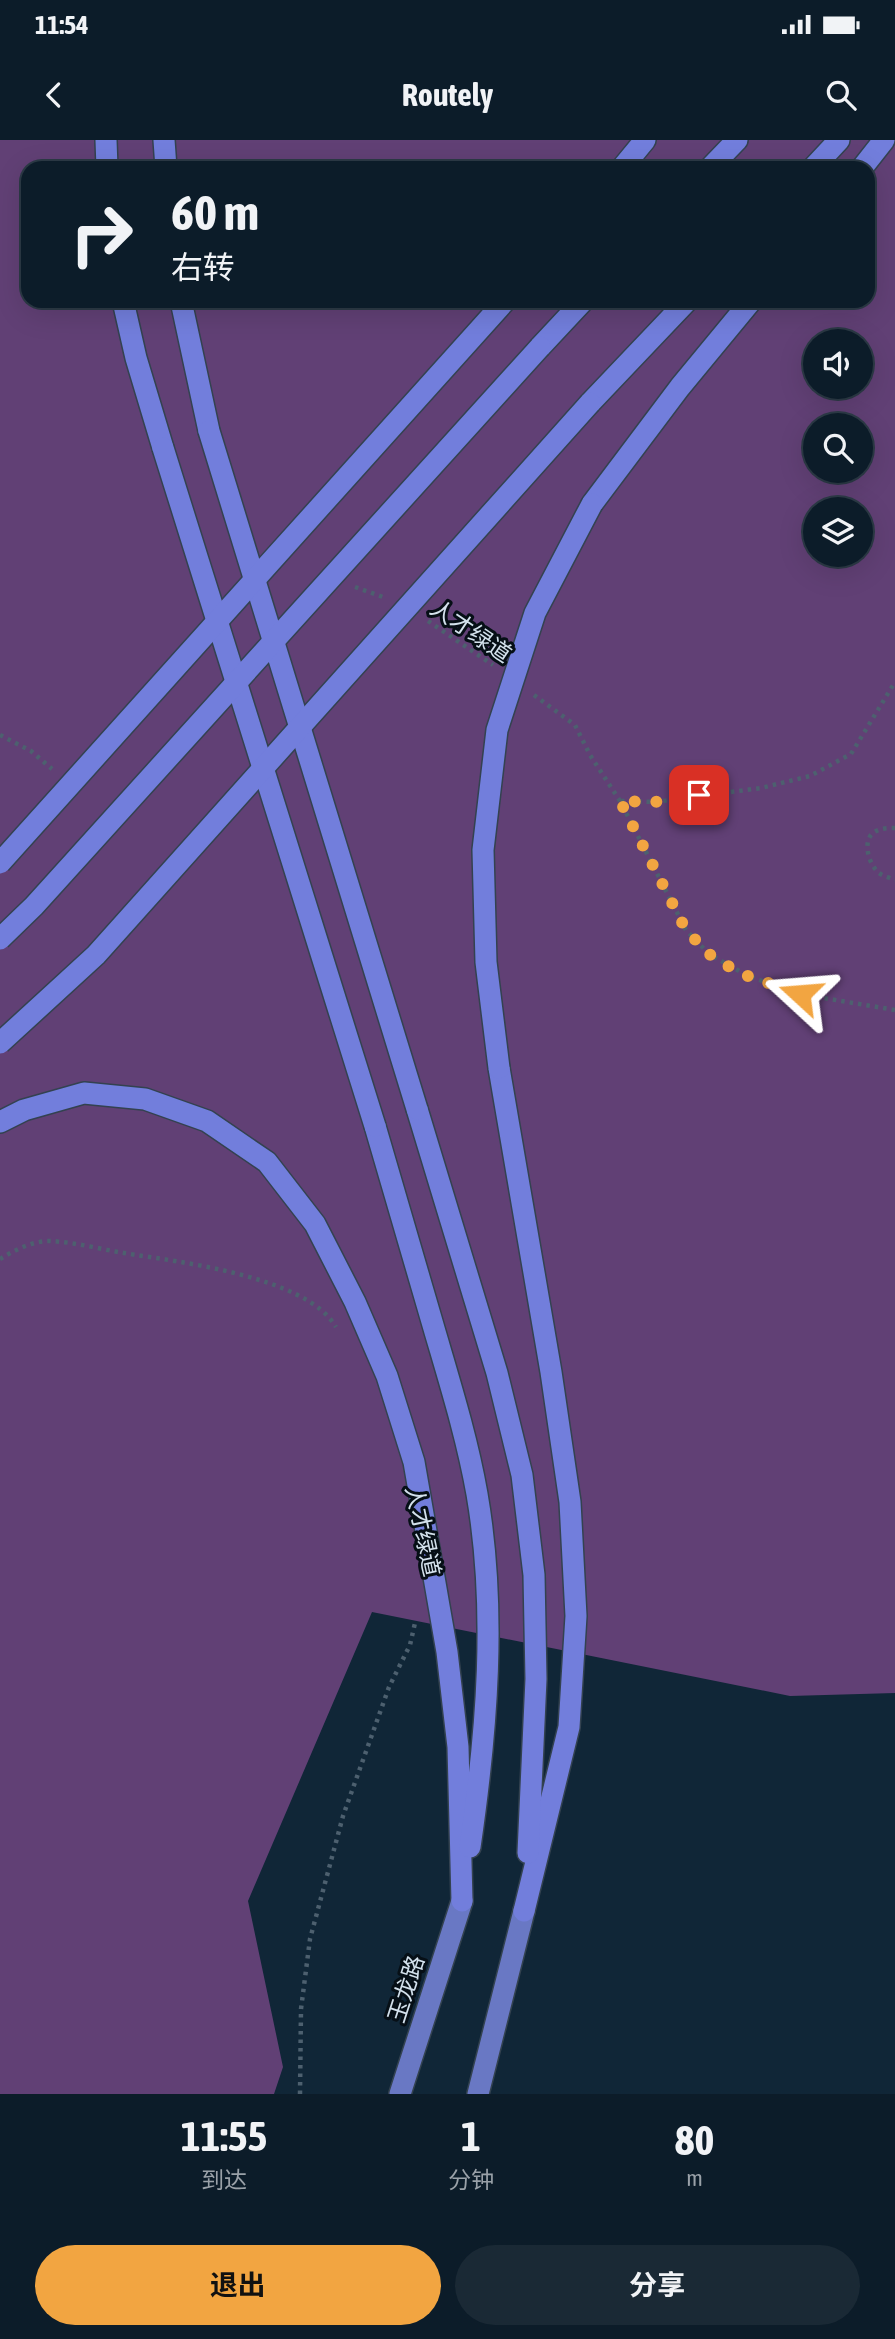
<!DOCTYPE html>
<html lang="zh">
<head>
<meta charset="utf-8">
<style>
  :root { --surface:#0c1c29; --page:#1a2935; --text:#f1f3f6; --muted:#9aa1a8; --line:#2c3a46; --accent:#f2a541 }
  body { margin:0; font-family:"Asap Condensed","Noto Sans SC",sans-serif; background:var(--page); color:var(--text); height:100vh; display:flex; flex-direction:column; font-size:26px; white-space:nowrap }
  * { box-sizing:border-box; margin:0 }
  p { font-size:23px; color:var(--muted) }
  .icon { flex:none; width:38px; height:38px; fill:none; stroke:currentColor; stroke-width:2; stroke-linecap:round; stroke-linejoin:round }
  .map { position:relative; height:1954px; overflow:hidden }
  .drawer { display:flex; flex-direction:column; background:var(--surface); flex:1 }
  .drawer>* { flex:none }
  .guide { position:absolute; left:21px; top:21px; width:854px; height:147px; border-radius:21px; box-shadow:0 7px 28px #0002,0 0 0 2px var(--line); background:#0c1c29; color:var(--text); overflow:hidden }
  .fabs { position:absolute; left:803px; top:189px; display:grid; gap:14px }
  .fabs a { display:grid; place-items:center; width:70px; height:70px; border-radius:50%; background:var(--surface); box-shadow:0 7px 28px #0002,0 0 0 2px var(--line); font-size:35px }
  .pin { position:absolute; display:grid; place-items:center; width:60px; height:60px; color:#fff; margin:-30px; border-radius:14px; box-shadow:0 4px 10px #0006 }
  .me { position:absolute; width:77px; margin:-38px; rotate:289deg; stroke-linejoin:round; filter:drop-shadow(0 0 5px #0008) }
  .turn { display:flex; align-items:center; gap:24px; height:147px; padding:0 35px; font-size:32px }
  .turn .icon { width:91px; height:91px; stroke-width:2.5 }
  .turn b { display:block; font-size:49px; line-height:60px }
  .eta { display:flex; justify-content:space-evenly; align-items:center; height:119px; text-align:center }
  .eta b { font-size:42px; font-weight:700; line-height:49px }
  .primary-button { display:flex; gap:14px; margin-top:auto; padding:14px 35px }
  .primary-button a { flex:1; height:80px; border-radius:42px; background:var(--accent); color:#111; font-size:28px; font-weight:700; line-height:80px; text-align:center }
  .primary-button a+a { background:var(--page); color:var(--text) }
  .status { display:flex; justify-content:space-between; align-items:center; height:49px; padding:0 35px; background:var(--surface); direction:ltr }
  .status svg { height:19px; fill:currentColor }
  header { display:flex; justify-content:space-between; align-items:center; height:91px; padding:0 35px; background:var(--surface); font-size:32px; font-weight:700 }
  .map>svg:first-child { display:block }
</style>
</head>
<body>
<div class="status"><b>11:54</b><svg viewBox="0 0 49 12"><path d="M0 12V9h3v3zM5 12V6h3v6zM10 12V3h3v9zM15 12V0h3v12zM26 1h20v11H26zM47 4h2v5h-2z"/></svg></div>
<header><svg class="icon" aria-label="back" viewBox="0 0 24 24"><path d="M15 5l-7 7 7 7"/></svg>Routely<svg class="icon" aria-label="search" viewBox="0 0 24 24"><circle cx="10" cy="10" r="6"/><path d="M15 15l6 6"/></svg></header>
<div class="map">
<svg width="895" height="1954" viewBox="0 0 895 1954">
  <rect width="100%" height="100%" fill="#102637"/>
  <path fill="#614075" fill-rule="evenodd" d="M 0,0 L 895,0 L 895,1553 L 790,1556 L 372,1472 L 248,1761 L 283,1927 L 274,1954 L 0,1954 ZM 28,28 L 868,28 L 868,161 L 28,161 ZM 816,201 L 861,201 L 861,247 L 816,247 ZM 816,285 L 861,285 L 861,331 L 816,331 ZM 816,369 L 861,369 L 861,415 L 816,415 Z"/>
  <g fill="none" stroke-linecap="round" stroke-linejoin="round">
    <g stroke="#334250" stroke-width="24">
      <g id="primary">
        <polyline points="400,1954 462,1761"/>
        <polyline points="478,1954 524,1771"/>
      </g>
    </g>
    <g stroke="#334250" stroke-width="24">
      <g id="trunk">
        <polyline points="106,0 107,28"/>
        <polyline points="164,0 166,28"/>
        <polyline points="622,28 645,0"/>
        <polyline points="710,28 737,0"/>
        <polyline points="813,28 839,0"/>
        <polyline points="862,28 884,0"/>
        <polyline points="123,161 136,218 163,308"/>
        <polyline points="181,161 209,291"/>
        <polyline points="540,207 583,161"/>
        <polyline points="590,263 687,161"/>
        <polyline points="592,364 680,247 751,161"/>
        <polyline points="499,928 551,1232 570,1362 576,1476 569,1587 524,1771"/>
        <polyline points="417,969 497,1233 522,1335 534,1435 536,1539 528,1713"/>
        <polyline points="0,982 24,970 84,953 145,959 207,981 267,1022 315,1084 355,1162 387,1236 414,1322 447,1512 458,1607 462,1761"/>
        <path d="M 375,986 C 394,1052 414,1118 433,1185 C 449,1240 467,1297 477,1354 C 497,1470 487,1591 470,1707"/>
      </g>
    </g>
    <g stroke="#4d606f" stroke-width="4.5" stroke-dasharray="3.5 5" stroke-linecap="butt">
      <polyline points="355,447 383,457"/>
      <polyline points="428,481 493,525"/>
      <polyline points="534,555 575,585 590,615 620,661 686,790 709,814 748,836 800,854 895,870"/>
      <polyline points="0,595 31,611 52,629"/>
      <polyline points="621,661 655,662 761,648 810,636 851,614 895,542"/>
      <path d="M 895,688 C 888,688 879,688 873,693 C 862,702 869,725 879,733 C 883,736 890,738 895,740"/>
      <path d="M 0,1119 C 15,1110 32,1101 50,1101 C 74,1102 100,1109 124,1113 C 179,1122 306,1136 336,1187"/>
      <polyline points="300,1954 301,1869 310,1799 343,1676 389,1547 410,1505 415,1483"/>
    </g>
    <use href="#primary" stroke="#6978c4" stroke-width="21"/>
    <use href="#trunk" stroke="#727edc" stroke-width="21"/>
    <g stroke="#334250" stroke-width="24" stroke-linecap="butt">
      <g id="trunk-bridge">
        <polyline points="209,291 417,969"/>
        <polyline points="163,308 375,986"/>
        <polyline points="0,723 505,161"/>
        <polyline points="0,799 34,766 540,207"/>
        <polyline points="0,903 96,815 590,263"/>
        <polyline points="499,928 486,822 483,710 497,590 535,473 592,364"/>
      </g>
    </g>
    <use href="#trunk-bridge" stroke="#727edc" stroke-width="21"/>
  </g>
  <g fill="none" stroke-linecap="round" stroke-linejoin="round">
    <polyline stroke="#f2a541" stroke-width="12" stroke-dasharray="0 21.6" points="699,655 655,662 620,661 686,790 709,814 728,826 748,836 800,854"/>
  </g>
  <g text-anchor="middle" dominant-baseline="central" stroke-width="6" stroke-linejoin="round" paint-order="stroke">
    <g font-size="23" fill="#d4e2ed" stroke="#060f16">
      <text transform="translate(471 491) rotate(34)">人才绿道</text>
      <text transform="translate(423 1391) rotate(78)">人才绿道</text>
      <text transform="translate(406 1849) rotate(-72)">玉龙路</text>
    </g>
  </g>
</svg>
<div class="fabs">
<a><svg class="icon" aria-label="sound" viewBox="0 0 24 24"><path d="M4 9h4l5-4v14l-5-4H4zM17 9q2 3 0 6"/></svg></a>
<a><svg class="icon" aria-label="search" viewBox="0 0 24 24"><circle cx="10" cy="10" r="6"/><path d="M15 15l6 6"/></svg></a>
<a><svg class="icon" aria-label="layers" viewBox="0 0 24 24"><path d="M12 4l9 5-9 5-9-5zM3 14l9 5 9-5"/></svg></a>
</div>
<div class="pin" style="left:699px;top:655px;background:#d93025"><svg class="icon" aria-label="arrive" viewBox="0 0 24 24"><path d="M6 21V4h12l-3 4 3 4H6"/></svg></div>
<svg class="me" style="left:800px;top:854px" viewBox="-20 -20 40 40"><path d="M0-17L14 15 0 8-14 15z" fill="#f2a541" stroke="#fff" stroke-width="4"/></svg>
<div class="guide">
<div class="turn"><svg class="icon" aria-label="right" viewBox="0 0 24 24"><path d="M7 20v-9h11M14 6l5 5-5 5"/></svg><div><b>60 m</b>右转</div></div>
</div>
</div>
<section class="drawer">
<div class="eta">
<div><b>11:55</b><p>到达</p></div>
<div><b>1</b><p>分钟</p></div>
<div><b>80</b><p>m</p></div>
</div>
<div class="primary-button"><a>退出</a><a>分享</a></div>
</section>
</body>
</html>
